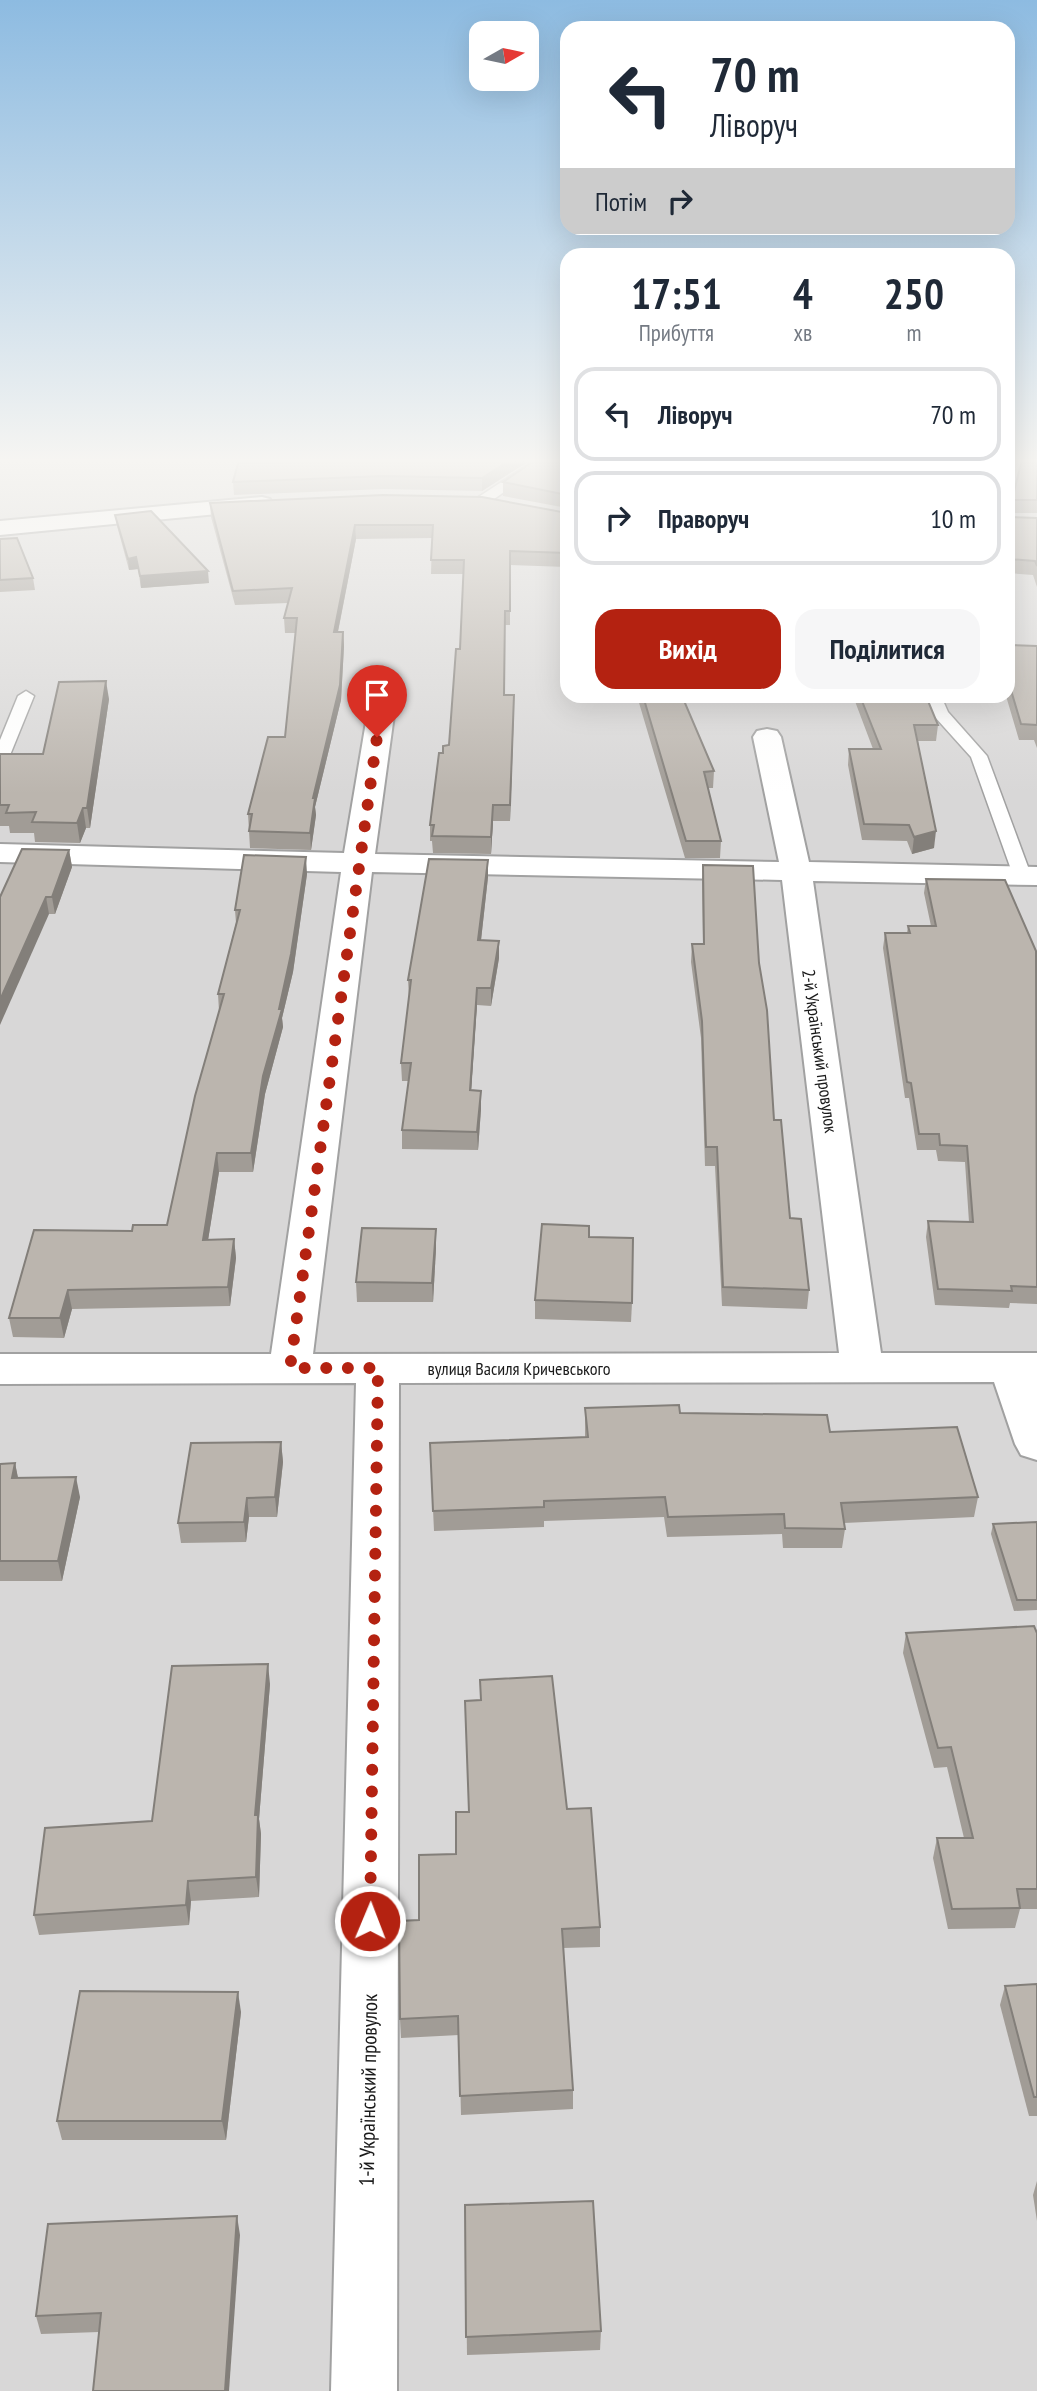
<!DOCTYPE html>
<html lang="uk">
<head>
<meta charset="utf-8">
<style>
  :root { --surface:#fff; --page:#f6f6f7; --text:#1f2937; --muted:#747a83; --line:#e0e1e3; --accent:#b42211 }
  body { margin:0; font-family:"PT Sans Narrow",sans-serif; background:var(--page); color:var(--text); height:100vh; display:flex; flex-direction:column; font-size:26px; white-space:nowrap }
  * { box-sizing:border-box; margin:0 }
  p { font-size:23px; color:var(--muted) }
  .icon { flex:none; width:38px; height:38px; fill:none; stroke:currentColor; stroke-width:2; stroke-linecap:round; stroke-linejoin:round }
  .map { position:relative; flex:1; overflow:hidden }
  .sheet { position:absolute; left:560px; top:248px; width:455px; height:455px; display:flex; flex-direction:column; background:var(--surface); border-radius:21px; box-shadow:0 7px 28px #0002 }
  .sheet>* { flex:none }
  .hud { position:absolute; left:560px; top:21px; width:455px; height:214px; border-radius:21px; box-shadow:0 7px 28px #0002; background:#fff; color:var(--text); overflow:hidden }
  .needle { width:46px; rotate:81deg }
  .controls { position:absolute; left:469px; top:21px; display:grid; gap:14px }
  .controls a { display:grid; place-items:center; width:70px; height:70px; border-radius:14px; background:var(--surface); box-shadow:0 7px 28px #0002; font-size:35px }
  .pin { position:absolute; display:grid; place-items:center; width:60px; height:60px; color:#fff; margin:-72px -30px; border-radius:50% 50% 50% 0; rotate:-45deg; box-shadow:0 0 7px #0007 }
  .pin .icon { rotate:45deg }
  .me { position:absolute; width:77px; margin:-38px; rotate:1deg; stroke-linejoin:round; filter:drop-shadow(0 0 5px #0008) }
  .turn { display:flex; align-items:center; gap:24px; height:147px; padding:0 35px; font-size:32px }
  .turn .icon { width:91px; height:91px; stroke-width:2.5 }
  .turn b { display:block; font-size:49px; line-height:60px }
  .then { display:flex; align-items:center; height:66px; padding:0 35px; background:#0003; gap:14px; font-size:26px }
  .eta { display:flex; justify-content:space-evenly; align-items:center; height:119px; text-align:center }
  .eta b { font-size:42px; font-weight:700; line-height:49px }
  .cta { display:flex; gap:14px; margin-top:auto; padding:14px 35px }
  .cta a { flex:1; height:80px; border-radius:21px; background:var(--accent); color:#fff; font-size:28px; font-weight:700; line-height:80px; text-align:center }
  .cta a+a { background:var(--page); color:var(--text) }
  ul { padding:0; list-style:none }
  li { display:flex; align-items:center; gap:21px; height:94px; margin:0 14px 10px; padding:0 21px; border:4px solid var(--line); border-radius:21px }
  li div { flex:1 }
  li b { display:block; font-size:26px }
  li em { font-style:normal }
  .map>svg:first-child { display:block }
</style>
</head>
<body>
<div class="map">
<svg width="1037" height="2391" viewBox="0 0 1037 2391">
  <rect width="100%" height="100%" fill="#ebe9e1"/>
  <polygon fill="#d8d7d7" points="0,459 567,459 567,696 1008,696 1008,459 1037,459 1037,2391 0,2391"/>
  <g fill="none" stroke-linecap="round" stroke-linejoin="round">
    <g stroke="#a1a1a1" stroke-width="3">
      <g id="lane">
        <polygon points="537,459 551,459 487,504 477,504 477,498"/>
        <polygon points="26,691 34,696 8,760 0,765 0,740 18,696"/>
        <polygon points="925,696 941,696 948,712 987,756 1031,875 1028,879 1016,879 1013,875 971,757 935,717"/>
      </g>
    </g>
    <g stroke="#a1a1a1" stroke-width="4">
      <g id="street">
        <polygon points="262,497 270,499 273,504 270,509 0,535 0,521"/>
        <path d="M 385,678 L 394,680 L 398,686 L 375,854 L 779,862 L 753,737 L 757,731 L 767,729 L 777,731 L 781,737 L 809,862 L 1037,867 L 1037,885 L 813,881 L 881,1353 L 1037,1353 L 1037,1460 L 1021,1455 L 1015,1444 L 994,1382 L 399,1383 L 397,2391 L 331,2391 L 356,1383 L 0,1384 L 0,1354 L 271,1354 L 341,872 L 0,862 L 0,844 L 344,853 L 372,686 L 376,680 ZM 372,872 L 782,880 L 839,1353 L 313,1354 Z"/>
      </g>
    </g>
    <use href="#lane" fill="#fff" fill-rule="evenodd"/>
    <use href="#street" fill="#fff" fill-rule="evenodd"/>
  </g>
  <g fill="#a19c96">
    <polygon points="301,459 532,459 482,491 384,489 234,495 233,482 302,462"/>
    <polygon points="567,459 567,508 503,496 503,482"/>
    <polygon points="1008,459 1037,459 1037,513 1010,513 1012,500 1022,460 1008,462"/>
    <polygon points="210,503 567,513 567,567 510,565 510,625 505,625 504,695 514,695 510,821 493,821 491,854 433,853 432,841 430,841 430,825 443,753 449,745 460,649 464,574 431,574 432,538 356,539 338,632 343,632 344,646 341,700 315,807 316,815 311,850 250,848 248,814 285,737 296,633 285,633 284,618 288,603 235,605 211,517"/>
    <polygon points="115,515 209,583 141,588 138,569 129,570 117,526"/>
    <polygon points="1008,517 1037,518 1037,587 1033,575 1008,573"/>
    <polygon points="0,539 33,578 35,590 0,592"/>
    <polygon points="1008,645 1037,646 1037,748 1034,740 1019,740 1006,696 1008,696"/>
    <polygon points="637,696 682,696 714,771 713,788 708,788 721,841 720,858 685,858"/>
    <polygon points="853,696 926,696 938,725 936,741 918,741 934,848 912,854 907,841 862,840 848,765 849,749 873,749"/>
    <polygon points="109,699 90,828 86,828 80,843 35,842 34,833 10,833 9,826 0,826 0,754 43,754"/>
    <polygon points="69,850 72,867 55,914 49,914 1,897"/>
    <polygon points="488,860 488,877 481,940 499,958 491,1006 477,1005 471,1090 481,1091 481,1109 478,1150 402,1149 402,1130 409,1081 402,1081 401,1063 409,998 408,980"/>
    <polygon points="703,865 759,963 774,1120 790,1218 809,1290 807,1309 722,1306 715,1166 705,1166 701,1038 691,962 692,944 703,944 702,882"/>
    <polygon points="307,874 293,972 282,1018 283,1027 265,1094 253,1172 219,1172 208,1240 234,1239 236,1258 230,1306 72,1309 64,1338 13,1337 9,1318 132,1231 167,1225 219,1011 218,994 236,923 235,910"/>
    <polygon points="926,879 1037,953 1037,1304 1010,1303 1009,1308 935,1305 926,1237 928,1221 969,1222 965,1162 938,1161 936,1150 917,1150 909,1098 905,1098 883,948 885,933 907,933 908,926 931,926 924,893"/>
    <polygon points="436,1229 436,1248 433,1302 357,1302 356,1282"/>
    <polygon points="589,1237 632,1303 631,1322 535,1319 535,1300"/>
    <polygon points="585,1408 680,1413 830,1432 978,1497 974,1517 844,1523 845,1529 842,1548 783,1548 782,1534 667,1537 664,1517 544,1521 544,1527 434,1531 430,1443 585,1437"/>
    <polygon points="281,1442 283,1462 277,1517 249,1517 246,1542 181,1543 178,1523"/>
    <polygon points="15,1463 18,1478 80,1497 62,1581 0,1581 0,1464"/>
    <polygon points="1037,1522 1037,1610 1014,1611 991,1534 993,1524"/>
    <polygon points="906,1633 1037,1633 1037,1909 1020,1909 1015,1928 948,1929 933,1858 937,1838 964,1838 947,1767 934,1768 903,1653"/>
    <polygon points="480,1680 567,1809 600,1927 600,1947 563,1948 573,2090 573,2109 461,2115 459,2035 401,2038 400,2019 419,1920 456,1854 469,1812 480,1700"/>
    <polygon points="270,1684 259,1819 261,1834 259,1897 191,1901 189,1925 39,1935 34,1915 152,1821"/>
    <polygon points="1037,1984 1037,2116 1029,2116 1000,2005 1005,1986"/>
    <polygon points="241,2012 226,2140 62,2140 57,2121"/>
    <polygon points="1037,2181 1037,2221 1033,2195"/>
    <polygon points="465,2205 601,2331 600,2350 467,2355"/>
    <polygon points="240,2235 99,2332 41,2334 36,2316"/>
  </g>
  <g fill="#837f7a">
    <polygon points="512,459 532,459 482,491 482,478"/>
    <polygon points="1008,459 1023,459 1008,462"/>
    <polygon points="355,525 356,539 335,646 334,632"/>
    <polygon points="136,557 138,569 129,570 128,559"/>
    <polygon points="208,571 209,583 141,588 140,576"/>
    <polygon points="343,632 344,646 341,700 315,807 316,815 311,850 310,833 313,798"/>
    <polygon points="106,681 109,699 90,828 87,808"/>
    <polygon points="514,695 514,711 510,821 510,805"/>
    <polygon points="493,805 493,821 491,854 491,837"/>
    <polygon points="83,808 86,828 80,843 77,823"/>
    <polygon points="936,831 934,848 912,854 914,837"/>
    <polygon points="69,850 72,867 55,914 52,897"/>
    <polygon points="306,857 307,874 293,972 282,1018 283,1027 265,1094 253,1172 251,1153 263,1076"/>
    <polygon points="488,860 488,877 479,958 478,940"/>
    <polygon points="46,897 49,914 0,1025 0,1000"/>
    <polygon points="499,941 499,958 491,1006 491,988"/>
    <polygon points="477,988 477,1005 470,1109 470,1090"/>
    <polygon points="481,1091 481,1109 478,1150 477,1132"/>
    <polygon points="217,1153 219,1172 205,1259 203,1240"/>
    <polygon points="436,1229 436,1248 433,1302 432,1283"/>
    <polygon points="234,1239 236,1258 230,1306 228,1287"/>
    <polygon points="68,1290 72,1309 64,1338 60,1318"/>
    <polygon points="281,1442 283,1462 277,1517 275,1497"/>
    <polygon points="15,1463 19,1483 12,1478"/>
    <polygon points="76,1477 80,1497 62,1581 58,1561"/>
    <polygon points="247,1498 249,1517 246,1542 244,1522"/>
    <polygon points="268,1664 270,1684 259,1819 261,1834 259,1897 256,1877 255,1815"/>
    <polygon points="188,1881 191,1901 189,1925 186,1905"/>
    <polygon points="238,1992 241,2012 226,2140 222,2121"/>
    <polygon points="237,2216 240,2235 229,2391 225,2391"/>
  </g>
  <g fill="#bbb5ae" stroke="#837f7a" stroke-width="2">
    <polygon points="303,459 512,459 482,478 383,476 233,482 238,463 304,462"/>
    <polygon points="537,459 567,459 567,495 503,482"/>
    <polygon points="1022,459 1037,459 1037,500 1012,500"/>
    <polygon points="383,495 482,497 567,513 567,553 510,551 510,611 505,611 504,695 514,695 510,805 493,805 491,837 432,836 434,825 430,825 439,753 443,753 443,746 449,745 456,649 460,649 464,560 431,560 433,525 355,525 334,632 343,632 340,685 313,798 315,798 310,833 249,831 252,814 248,814 268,737 285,737 297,618 284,618 292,588 233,591 210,503"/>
    <polygon points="151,511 208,571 140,576 136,557 128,559 115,515"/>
    <polygon points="1008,517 1037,518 1037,566 1035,561 1008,559"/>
    <polygon points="17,538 33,578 0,580 0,539"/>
    <polygon points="1008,645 1037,646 1037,725 1021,724 1008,680"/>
    <polygon points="106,681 87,808 83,808 77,823 32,822 36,812 6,813 9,805 0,805 0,754 43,754 59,682"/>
    <polygon points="643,696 682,696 714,771 704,772 721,841 686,841"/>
    <polygon points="860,696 926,696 938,725 914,725 936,831 914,837 909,825 864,824 849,749 881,749"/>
    <polygon points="22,849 69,850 52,897 46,897 0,1000 0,897"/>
    <polygon points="244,855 306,857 291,954 279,1009 282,1009 263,1076 251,1153 217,1153 203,1240 234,1239 228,1287 68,1290 60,1318 9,1318 34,1230 132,1231 133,1225 167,1225 195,1096 224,994 218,994 240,910 235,910"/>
    <polygon points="429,859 488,860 478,940 499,941 491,988 477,988 470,1090 481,1091 477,1132 402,1130 411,1063 401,1063 411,980 408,980"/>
    <polygon points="703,865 753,866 759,963 767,1010 774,1120 781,1120 790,1218 801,1219 809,1290 723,1287 717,1147 706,1147 702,1021 692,944 704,944"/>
    <polygon points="926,879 1005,880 1036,951 1037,1287 1011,1286 1012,1291 938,1289 928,1221 973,1222 967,1146 940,1145 939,1134 919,1134 911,1083 907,1082 885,933 910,933 908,926 936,926"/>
    <polygon points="542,1224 589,1226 589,1237 633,1238 632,1303 535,1300"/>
    <polygon points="362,1228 436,1229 432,1283 356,1282"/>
    <polygon points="679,1405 680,1413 827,1415 830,1432 957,1427 978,1497 841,1503 845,1529 785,1528 784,1514 668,1517 665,1497 544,1501 544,1507 433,1511 430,1443 588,1437 585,1408"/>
    <polygon points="281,1442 275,1497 247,1498 244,1522 178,1523 191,1443"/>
    <polygon points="15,1463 12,1478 76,1477 58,1561 0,1561 0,1464"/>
    <polygon points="1037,1522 1037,1600 1017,1600 993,1524"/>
    <polygon points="1034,1626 1037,1633 1037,1889 1017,1889 1020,1908 952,1909 937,1838 973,1838 951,1747 938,1748 906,1633"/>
    <polygon points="268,1664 255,1815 258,1815 256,1877 188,1881 186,1905 34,1915 45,1828 152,1821 172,1666"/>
    <polygon points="552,1676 567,1809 591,1808 600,1927 562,1929 573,2090 460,2096 458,2016 400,2019 399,1921 419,1920 419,1855 456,1854 456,1812 469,1812 465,1701 481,1700 480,1680"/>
    <polygon points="1037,1984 1037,2097 1034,2097 1005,1986"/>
    <polygon points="80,1991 238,1992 222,2121 57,2121"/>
    <polygon points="593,2201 601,2331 466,2337 465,2205"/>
    <polygon points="237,2216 225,2391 93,2391 101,2313 36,2316 48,2224"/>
  </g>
  <linearGradient id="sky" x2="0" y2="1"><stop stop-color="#8dbbe1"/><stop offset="0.58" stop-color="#f6f5f2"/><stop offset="1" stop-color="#f6f5f2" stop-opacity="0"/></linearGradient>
  <rect width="1037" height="794" fill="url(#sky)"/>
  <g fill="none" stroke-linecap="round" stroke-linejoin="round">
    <polyline stroke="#b42211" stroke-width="12" stroke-dasharray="0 21.6" points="370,1921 378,1368 290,1368 377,737"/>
  </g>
  <g text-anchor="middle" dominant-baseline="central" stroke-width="5" stroke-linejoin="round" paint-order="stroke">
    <g font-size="18" fill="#1a1a1a" stroke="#fff">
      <text transform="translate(820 1051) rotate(82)">2-й Український провулок</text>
      <text x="519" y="1368">вулиця Василя Кричевського</text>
    </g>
    <g font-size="21" fill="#1a1a1a" stroke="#fff">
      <text transform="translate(368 2090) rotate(-89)">1-й Український провулок</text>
    </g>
  </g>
</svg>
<div class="controls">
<a><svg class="needle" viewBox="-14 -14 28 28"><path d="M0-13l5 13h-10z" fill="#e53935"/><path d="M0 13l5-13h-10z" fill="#747a83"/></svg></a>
</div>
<div class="pin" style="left:377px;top:737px;background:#d93025"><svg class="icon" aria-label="arrive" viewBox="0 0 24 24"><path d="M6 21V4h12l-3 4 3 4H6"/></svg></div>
<svg class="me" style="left:370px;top:1921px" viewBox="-20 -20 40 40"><circle r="17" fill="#b42211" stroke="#fff" stroke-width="3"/><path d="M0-11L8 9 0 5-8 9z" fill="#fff"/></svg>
<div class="hud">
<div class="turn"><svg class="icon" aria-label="left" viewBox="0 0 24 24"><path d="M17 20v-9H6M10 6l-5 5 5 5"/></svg><div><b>70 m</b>Ліворуч</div></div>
<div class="then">Потім<svg class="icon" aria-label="right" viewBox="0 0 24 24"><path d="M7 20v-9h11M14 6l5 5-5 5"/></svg></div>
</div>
<section class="sheet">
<div class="eta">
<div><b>17:51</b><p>Прибуття</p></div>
<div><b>4</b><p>хв</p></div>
<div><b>250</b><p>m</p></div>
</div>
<ul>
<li><svg class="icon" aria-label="left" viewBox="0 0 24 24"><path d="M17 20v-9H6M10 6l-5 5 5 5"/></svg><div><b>Ліворуч</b></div><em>70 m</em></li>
<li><svg class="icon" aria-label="right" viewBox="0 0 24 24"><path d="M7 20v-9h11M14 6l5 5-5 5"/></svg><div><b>Праворуч</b></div><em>10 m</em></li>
</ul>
<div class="cta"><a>Вихід</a><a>Поділитися</a></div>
</section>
</div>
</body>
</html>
